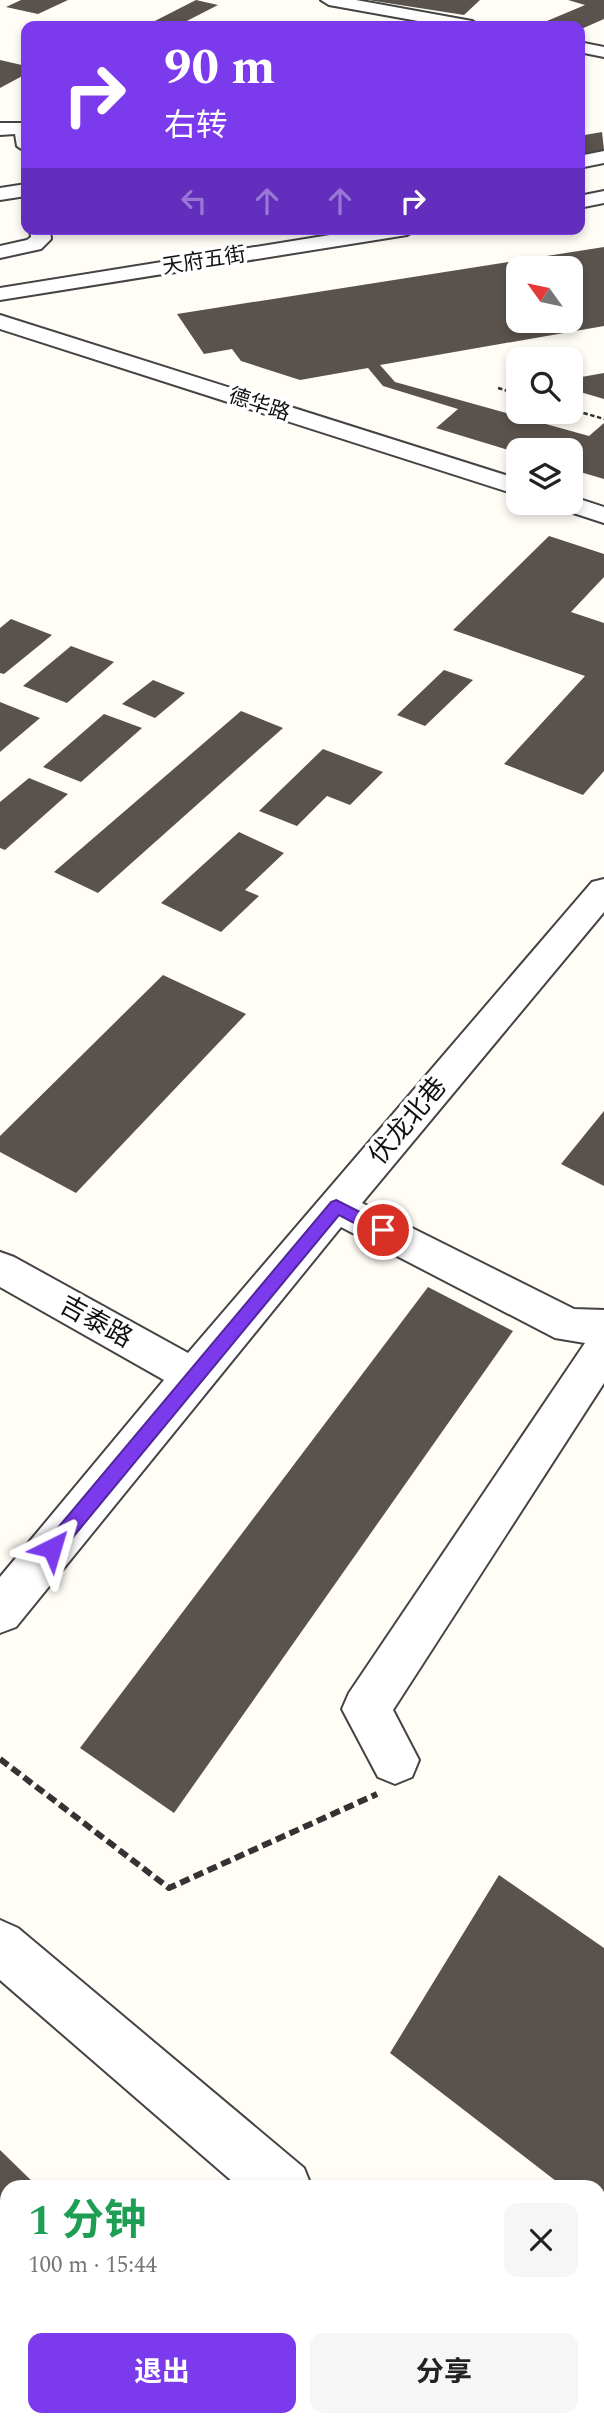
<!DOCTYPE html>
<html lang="zh">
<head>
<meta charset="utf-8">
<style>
  :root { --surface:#fff; --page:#f6f6f6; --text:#222; --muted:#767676; --accent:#7c3aed }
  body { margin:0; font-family:Spectral,"Noto Sans SC",serif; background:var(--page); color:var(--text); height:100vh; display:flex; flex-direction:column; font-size:26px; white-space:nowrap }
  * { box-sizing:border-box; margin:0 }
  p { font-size:23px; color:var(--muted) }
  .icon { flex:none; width:38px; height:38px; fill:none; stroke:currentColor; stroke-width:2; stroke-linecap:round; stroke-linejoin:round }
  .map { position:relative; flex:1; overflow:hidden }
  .sheet { position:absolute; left:0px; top:2180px; width:606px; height:247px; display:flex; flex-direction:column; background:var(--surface); border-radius:21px 21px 0 0; box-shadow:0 4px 10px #0003 }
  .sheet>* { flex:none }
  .hud { position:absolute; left:21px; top:21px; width:564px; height:214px; border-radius:14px; box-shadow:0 4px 10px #0003; background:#7c3aed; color:#fff; overflow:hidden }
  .needle { width:46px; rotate:303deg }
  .controls { position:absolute; left:506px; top:256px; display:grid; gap:14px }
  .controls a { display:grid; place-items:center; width:77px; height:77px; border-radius:14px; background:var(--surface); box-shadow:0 4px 10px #0003; font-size:35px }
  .pin { position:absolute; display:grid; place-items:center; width:60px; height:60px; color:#fff; margin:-30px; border:4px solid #fff; border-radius:50%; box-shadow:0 2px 7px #0007 }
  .me { position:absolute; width:77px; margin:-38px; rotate:40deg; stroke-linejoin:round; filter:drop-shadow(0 0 5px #0008) }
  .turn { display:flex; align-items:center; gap:24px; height:147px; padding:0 28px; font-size:32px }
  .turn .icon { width:91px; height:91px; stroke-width:2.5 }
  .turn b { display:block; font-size:49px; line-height:60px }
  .lanes { display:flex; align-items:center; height:66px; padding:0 28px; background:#0003; justify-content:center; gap:35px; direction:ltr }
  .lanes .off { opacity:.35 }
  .round { display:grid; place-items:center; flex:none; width:74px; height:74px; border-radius:14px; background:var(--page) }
  .head { display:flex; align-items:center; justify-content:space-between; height:119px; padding:0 28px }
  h1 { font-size:42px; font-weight:700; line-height:52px; color:#1e9e55 }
  .cta { display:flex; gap:14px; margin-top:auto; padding:14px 28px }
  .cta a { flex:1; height:80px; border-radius:14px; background:var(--accent); color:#fff; font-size:28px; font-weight:700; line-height:80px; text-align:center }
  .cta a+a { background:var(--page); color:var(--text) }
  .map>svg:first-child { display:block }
</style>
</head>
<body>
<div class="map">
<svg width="604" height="2427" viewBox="0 0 604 2427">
  <rect width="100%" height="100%" fill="#fffdf5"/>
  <g fill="#5a524d" fill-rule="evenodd">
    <polygon points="21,0 68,0 38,14 6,7"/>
    <polygon points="196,0 218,5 177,26 145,26"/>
    <polygon points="368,0 480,0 464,15"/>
    <polygon points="568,0 604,0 604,19 579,30 579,26 535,26 585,5"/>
    <polygon points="0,60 26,66 26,74 0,88"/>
    <polygon points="602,132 604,150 579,154 579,136"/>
    <path d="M 604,247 L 604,326 L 380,365 L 395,382 L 589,436 L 604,423 L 604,479 L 570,469 L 570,450 L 518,450 L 518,453 L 436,428 L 458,409 L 383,386 L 368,368 L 300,380 L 241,361 L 232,349 L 204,354 L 177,314 ZM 518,268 L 570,268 L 570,320 L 518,320 Z"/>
    <polygon points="604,373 604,399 570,389 570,379"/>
    <polygon points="549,536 604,554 604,577 571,612 604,623 604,771 583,795 504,764 585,676 453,630"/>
    <polygon points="11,619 52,635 4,674 0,673 0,628"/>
    <polygon points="71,646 114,662 67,703 23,686"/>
    <polygon points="444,670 473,680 425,726 397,715"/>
    <polygon points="153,680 185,693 155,718 122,704"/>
    <polygon points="0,702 40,718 0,752"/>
    <polygon points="241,711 283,728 98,893 54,872"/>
    <polygon points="104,714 142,728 81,782 43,767"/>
    <polygon points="323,749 383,772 350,805 327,796 297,826 259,811"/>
    <polygon points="29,778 68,794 5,850 0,848 0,802"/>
    <polygon points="239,832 284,853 245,890 259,896 221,932 161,903"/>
    <polygon points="163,975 246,1014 76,1193 0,1152 0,1136"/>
    <polygon points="604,1111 604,1186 561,1164"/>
    <polygon points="428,1287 513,1331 174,1813 80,1748"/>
    <polygon points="499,1875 604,1948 604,2217 598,2213 598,2188 565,2188 390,2053"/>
    <polygon points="0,2150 39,2188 7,2188 7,2383 0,2376"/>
    <polygon points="44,2420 279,2420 286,2427 51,2427"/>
  </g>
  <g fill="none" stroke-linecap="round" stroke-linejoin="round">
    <g stroke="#444" stroke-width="4">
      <g id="minor">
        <polygon points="321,0 356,0 472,21 480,26 446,26 329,5"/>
        <polygon points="579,42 604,47 604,57 579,52"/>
        <polygon points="0,123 26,123 26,152 17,146 15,134 0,135"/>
        <polygon points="604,151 604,163 579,168 579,156"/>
        <polygon points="26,184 26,196 0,200 0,188"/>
        <polygon points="604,191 604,203 579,208 579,196"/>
        <polygon points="30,229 50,229 51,239 41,249 0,258 0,246 27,240 31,237"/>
        <polygon points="367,229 417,229 407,235 0,300 0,288"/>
        <polygon points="0,315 518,479 518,495 0,329"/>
        <polygon points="570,496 604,507 604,523 555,507 551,502 570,502"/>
        <polygon points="604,879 604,912 362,1203 574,1309 604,1310 604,1383 393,1710 419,1760 412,1777 395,1784 378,1777 342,1709 349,1693 585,1343 555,1338 341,1227 16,1627 0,1633 0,1577 164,1380 0,1287 0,1252 14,1257 188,1353 592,882"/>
        <polygon points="0,1920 18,1928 304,2168 312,2188 240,2188 0,1980"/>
        <polygon points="528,2420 594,2420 596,2427 531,2427"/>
      </g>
    </g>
    <g stroke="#333" stroke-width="2.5" stroke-dasharray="4.5 2.5" stroke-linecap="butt">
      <polyline points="498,388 518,394"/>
      <polyline points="570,409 604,419"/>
    </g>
    <polyline stroke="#333" stroke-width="6" stroke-dasharray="10 5" stroke-linecap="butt" points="0,1759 169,1888 377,1794"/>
    <use href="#minor" fill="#fff" fill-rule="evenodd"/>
  </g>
  <polygon fill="#7c3aed" stroke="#51269a" stroke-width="2" points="336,1200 388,1226 388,1235 377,1235 339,1215 59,1554 52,1556 46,1554 43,1548 46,1542 331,1202"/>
  <g text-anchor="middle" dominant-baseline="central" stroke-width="7" stroke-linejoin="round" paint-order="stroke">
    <g font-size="21" fill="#111" stroke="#fff">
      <text transform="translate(204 261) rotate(-9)">天府五街</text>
      <text transform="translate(259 405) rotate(18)">德华路</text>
    </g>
    <g font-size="26" fill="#111" stroke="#fff">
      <text transform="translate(408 1121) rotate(-50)">伏龙北巷</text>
      <text transform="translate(96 1322) rotate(29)">吉泰路</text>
    </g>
  </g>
</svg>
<div class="controls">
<a><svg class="needle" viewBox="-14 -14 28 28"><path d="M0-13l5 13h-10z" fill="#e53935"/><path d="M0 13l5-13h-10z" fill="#767676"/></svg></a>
<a><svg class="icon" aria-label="search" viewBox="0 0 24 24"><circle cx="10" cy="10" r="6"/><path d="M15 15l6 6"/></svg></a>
<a><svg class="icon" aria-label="layers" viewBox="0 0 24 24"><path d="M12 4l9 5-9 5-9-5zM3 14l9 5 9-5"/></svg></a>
</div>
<div class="pin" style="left:383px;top:1230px;background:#d93025"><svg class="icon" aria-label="arrive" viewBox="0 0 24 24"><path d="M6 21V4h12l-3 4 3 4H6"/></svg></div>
<svg class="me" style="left:52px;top:1548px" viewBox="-20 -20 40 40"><path d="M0-17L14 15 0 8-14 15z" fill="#7c3aed" stroke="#fff" stroke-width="4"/></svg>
<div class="hud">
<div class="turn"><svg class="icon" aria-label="right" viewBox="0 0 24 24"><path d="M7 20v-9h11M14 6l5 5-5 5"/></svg><div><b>90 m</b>右转</div></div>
<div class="lanes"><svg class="icon off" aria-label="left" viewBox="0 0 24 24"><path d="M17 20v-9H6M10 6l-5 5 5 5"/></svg><svg class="icon off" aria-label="ahead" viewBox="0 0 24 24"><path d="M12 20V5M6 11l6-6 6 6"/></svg><svg class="icon off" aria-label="ahead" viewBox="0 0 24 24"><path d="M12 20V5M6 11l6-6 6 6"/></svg><svg class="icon" aria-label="right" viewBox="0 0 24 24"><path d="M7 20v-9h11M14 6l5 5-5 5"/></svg></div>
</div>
<section class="sheet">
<div class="head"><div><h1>1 分钟</h1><p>100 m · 15:44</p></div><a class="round"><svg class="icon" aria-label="close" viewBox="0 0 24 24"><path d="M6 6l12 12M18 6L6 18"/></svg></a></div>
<div class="cta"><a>退出</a><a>分享</a></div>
</section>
</div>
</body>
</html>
